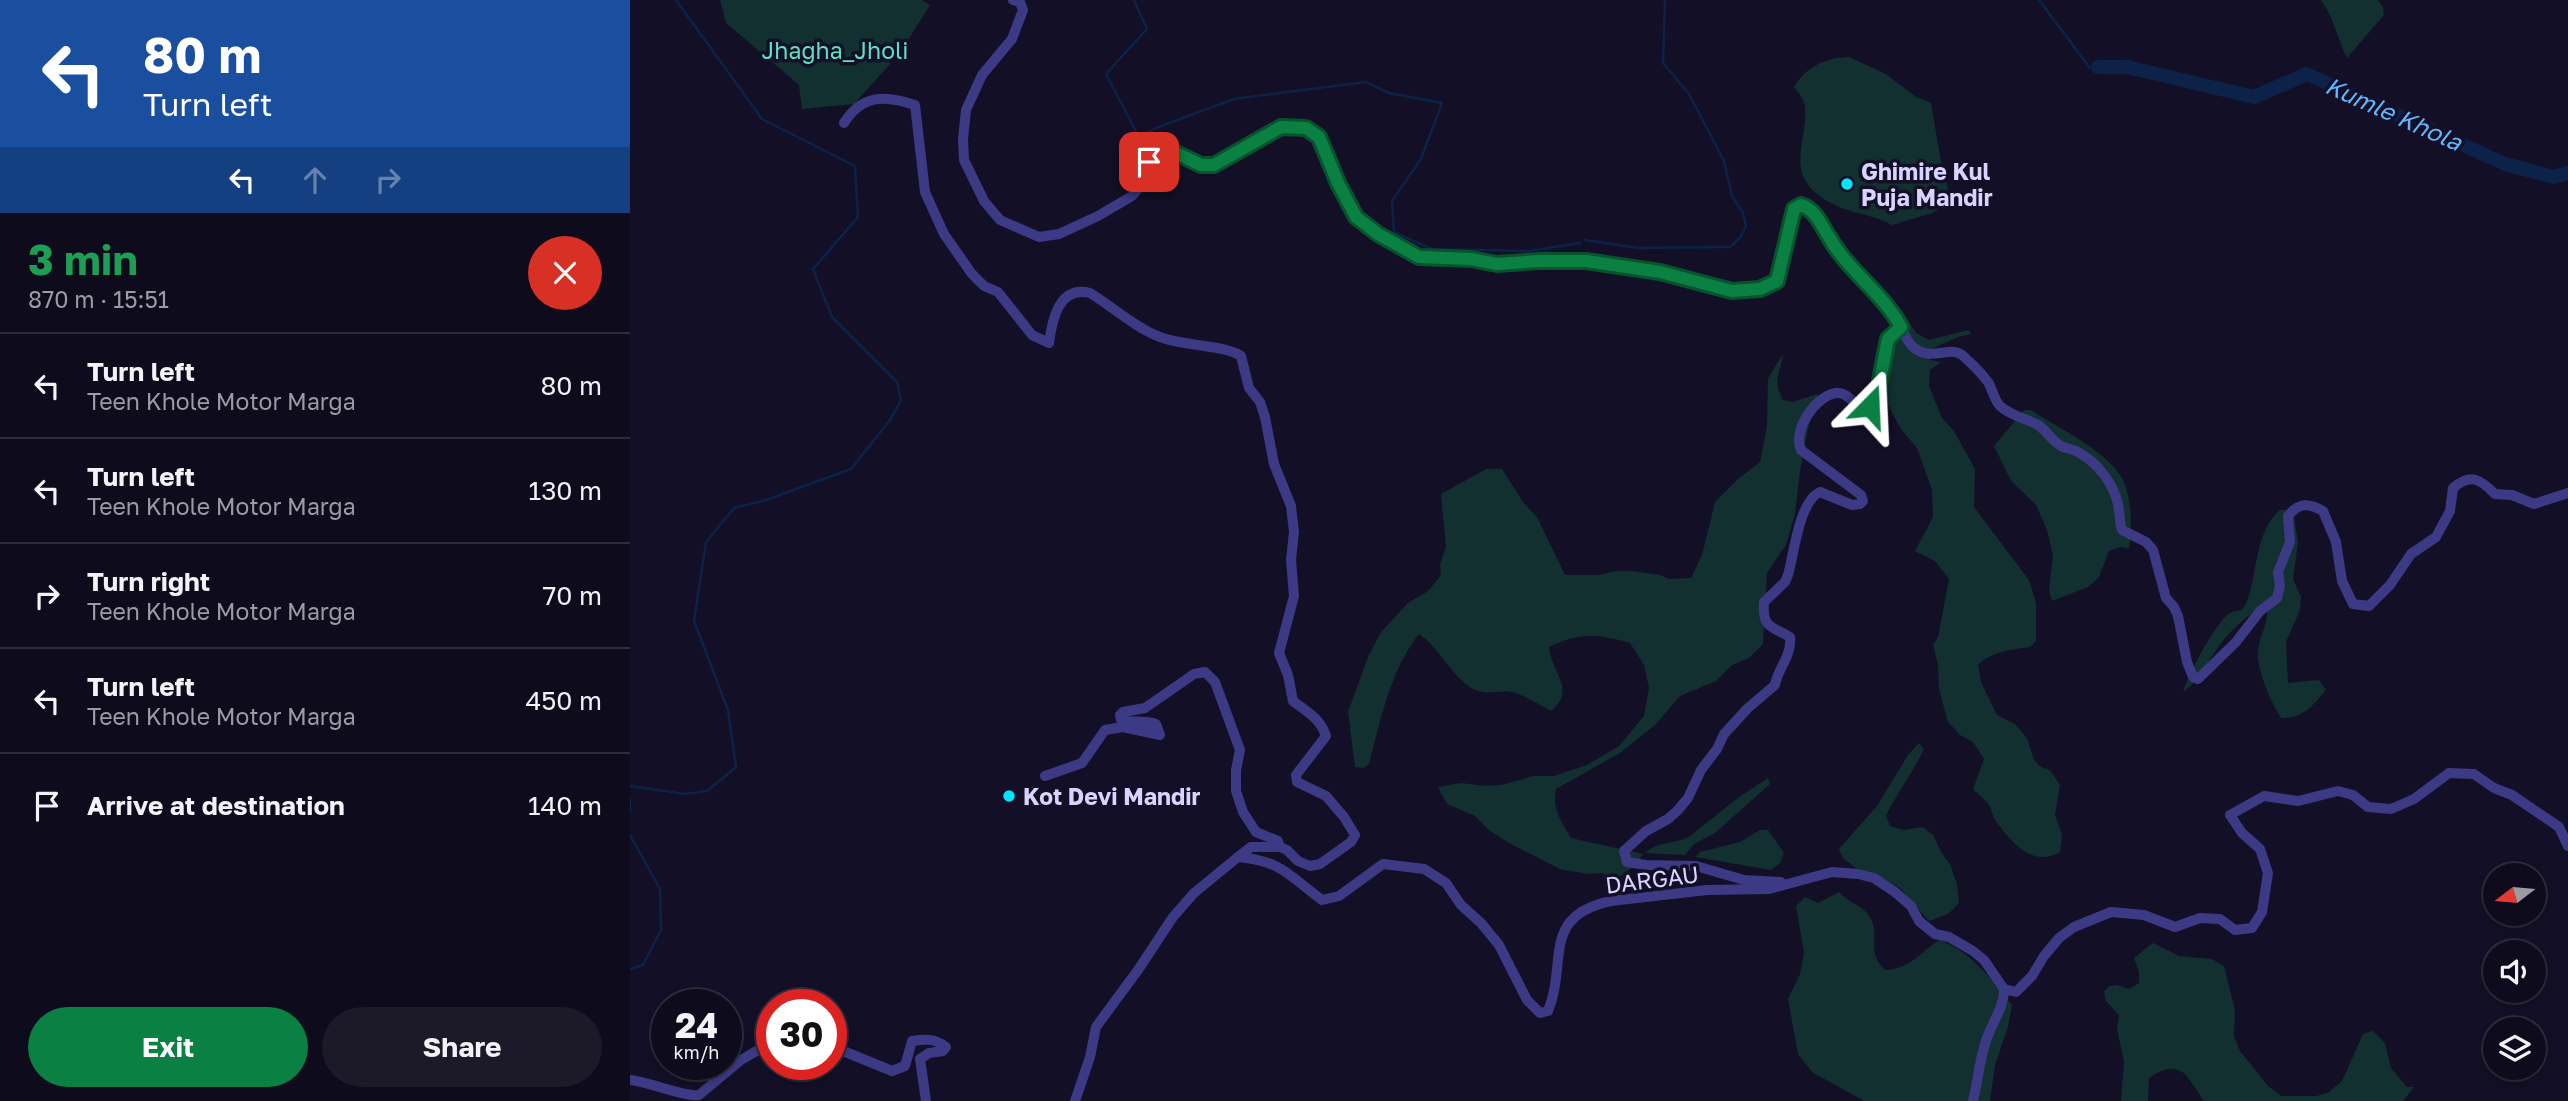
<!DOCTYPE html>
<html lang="en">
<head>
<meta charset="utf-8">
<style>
  :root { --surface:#0e0b1c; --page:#1c1929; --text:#f1f3f6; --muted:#9b9ba3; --line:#2e2b3b; --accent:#0b8043 }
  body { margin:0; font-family:"Golos Text",sans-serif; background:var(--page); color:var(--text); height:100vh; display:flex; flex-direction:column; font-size:26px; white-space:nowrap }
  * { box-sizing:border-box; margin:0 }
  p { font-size:23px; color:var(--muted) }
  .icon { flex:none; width:38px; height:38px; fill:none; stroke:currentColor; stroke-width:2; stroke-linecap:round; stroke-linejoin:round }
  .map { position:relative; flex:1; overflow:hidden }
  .panel { display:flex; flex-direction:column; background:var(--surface); width:630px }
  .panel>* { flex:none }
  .banner { background:#1a4fa0; color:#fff; overflow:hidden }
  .needle { width:46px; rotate:254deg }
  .tools { position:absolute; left:1853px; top:863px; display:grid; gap:14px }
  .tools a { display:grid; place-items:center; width:63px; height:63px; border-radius:50%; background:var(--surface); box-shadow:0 4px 10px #0003,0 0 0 2px var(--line); font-size:35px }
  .speed { position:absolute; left:21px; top:989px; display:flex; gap:14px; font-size:35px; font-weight:700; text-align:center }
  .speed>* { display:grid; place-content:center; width:91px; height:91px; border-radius:50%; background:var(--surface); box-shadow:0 4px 10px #0003,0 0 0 2px var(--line); line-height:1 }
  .speed small { font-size:18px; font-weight:400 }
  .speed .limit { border:10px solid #d22; background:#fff; color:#111 }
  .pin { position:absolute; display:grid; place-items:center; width:60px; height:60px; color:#fff; margin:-30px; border-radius:14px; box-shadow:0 4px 10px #0006 }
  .me { position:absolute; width:77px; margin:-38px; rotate:21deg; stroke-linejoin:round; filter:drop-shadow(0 0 5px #0008) }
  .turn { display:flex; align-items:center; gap:24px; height:147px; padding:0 28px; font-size:32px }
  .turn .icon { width:91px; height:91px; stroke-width:2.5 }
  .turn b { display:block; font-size:49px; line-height:60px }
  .lanes { display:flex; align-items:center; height:66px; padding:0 28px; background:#0003; justify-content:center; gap:35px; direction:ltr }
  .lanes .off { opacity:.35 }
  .round { display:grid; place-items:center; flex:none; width:74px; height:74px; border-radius:37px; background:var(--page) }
  .overview { display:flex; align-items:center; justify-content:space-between; height:119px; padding:0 28px }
  h1 { font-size:42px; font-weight:700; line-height:52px; color:#1e9e55 }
  .action { display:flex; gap:14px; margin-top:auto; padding:14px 28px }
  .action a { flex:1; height:80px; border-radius:42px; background:var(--accent); color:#fff; font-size:28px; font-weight:700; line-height:80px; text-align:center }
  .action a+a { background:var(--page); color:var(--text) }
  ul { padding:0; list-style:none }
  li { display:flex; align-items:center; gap:21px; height:105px; padding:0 28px; border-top:2px solid var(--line) }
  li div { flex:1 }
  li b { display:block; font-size:26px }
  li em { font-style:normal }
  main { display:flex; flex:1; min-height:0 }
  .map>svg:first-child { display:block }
</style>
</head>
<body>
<main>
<section class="panel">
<div class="banner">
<div class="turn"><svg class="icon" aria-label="left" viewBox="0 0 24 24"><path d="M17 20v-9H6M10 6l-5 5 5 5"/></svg><div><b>80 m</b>Turn left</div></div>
<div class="lanes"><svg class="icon" aria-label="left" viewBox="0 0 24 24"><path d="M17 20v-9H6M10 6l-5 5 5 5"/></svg><svg class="icon off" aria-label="ahead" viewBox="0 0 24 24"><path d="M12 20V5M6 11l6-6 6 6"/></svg><svg class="icon off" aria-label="right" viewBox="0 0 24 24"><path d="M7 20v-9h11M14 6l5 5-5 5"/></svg></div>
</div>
<div class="overview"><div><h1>3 min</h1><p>870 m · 15:51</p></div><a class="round" style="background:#d93025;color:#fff"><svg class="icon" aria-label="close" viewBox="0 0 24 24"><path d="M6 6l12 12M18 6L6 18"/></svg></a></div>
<ul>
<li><svg class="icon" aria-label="left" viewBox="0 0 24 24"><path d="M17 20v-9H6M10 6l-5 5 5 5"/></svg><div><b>Turn left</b><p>Teen Khole Motor Marga</p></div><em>80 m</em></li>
<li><svg class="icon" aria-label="left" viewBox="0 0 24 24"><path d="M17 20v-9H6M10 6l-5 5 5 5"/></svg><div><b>Turn left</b><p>Teen Khole Motor Marga</p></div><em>130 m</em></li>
<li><svg class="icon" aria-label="right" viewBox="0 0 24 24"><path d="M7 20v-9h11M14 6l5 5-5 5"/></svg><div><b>Turn right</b><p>Teen Khole Motor Marga</p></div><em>70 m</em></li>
<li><svg class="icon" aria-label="left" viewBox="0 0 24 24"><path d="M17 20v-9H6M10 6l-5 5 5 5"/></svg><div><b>Turn left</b><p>Teen Khole Motor Marga</p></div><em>450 m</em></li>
<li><svg class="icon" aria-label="arrive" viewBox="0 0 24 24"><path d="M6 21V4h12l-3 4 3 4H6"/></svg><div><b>Arrive at destination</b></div><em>140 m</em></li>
</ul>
<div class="action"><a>Exit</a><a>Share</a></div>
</section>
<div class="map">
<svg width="1938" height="1101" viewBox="0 0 1938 1101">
  <rect width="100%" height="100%" fill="#130f26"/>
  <g fill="#12302f">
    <polygon points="90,0 292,0 300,5 270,53 224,104 172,109 169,85 96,23"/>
    <path d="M 1691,0 L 1748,0 L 1753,7 L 1754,15 L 1717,58 C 1707,38 1704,18 1691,0 Z"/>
    <path d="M 1219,57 L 1256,74 L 1286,97 L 1301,103 L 1310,156 L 1321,202 L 1302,213 L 1262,225 C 1242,214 1221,214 1201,203 C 1151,176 1178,146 1175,106 C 1174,99 1168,92 1164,87 C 1177,66 1195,58 1219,57 Z"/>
    <path d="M 1271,309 L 1286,333 L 1299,340 L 1338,330 L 1342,334 L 1328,337 L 1299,350 L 1300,360 L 1311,362 L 1300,370 L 1299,386 L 1312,418 L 1324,431 L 1345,469 L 1344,507 L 1399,580 L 1406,603 L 1406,641 L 1400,647 C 1381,650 1362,651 1348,665 L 1351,682 L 1367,715 L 1385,724 L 1397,738 L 1404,760 L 1411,767 L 1420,770 L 1430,785 L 1425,815 L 1432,835 L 1430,852 C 1402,868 1381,842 1366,821 C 1362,816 1362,810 1359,805 C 1355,799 1348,794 1343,789 L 1354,759 L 1343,742 L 1330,735 L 1318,722 L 1309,689 L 1308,665 L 1303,645 L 1308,637 L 1319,579 L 1305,561 L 1285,551 L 1303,517 L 1302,490 L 1287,448 L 1271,429 L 1254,398 L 1260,340 Z"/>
    <path d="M 1153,354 C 1150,376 1142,379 1153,400 L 1163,402 L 1187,394 L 1191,401 L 1181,414 L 1170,471 L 1165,514 L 1156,545 L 1137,573 L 1133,644 L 1119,658 L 1102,665 L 1086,681 L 1050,696 L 1026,724 L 990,753 L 926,789 C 922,808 931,822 941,838 L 1013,854 L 1006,865 L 985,880 L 972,873 L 957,874 L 930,869 L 879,843 L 860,831 L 845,816 L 817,804 L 808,787 L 831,783 L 855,786 L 872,785 L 903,776 L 924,776 L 957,765 L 989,746 L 1014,716 L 1019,688 L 1014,665 L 1000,643 C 969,634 949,632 919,647 C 922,675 947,689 921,711 C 909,705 895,695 881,692 C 869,690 856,696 843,689 C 821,676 810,648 789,634 C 760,671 751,719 739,764 L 733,768 L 725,767 L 718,712 L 738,657 L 751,632 L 778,603 L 798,591 L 811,575 L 810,564 L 816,547 L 811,494 L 856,469 L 872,469 L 893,502 L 907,517 L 935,575 L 969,575 L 985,571 L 1002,571 L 1030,575 L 1039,579 L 1061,578 L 1072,555 L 1085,502 L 1109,478 L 1130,462 L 1137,426 L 1138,378 Z"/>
    <path d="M 1394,410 L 1401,410 C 1427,427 1477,451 1492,478 C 1502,497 1502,527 1499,548 L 1490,547 L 1479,551 L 1469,577 L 1458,587 L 1422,601 L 1419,590 L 1423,555 L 1417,530 L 1406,505 L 1381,481 L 1364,446 Z"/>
    <path d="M 1650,510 L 1663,510 L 1668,542 L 1663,579 L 1671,597 L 1670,610 L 1656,642 L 1658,683 L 1689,680 L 1696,690 C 1683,706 1672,719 1651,718 C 1641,702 1626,669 1628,650 C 1630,634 1639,623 1637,606 C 1619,611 1598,633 1587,649 C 1576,663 1569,682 1553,692 C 1559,673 1583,628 1597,615 C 1601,611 1607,611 1612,610 L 1616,604 C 1628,575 1624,532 1650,510 Z"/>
    <path d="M 1289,743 L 1294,749 C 1283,772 1268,792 1256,815 L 1260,826 L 1274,830 L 1293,827 L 1303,835 L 1312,854 L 1320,864 L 1327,884 L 1329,903 L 1318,914 L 1299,921 L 1270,888 L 1249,876 L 1236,876 L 1213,858 L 1209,849 L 1247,806 L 1278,755 Z"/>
    <path d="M 1138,778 L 1140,784 L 1085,833 L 1064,844 L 1055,855 L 1015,853 C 1030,840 1042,845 1059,837 L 1109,797 Z"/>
    <polygon points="1130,830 1138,830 1154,853 1150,863 1141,870 1065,857 1070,852 1110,842"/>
    <path d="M 1209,892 C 1218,903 1233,905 1240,917 C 1251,935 1235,952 1255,970 C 1280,969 1290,953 1309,940 C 1339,949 1363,981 1382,1005 L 1378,1027 L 1365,1065 L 1360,1101 L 1234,1101 L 1182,1072 L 1168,1054 L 1158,999 L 1170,974 L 1174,953 L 1166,906 L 1175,897 L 1188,903 Z"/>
    <path d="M 1523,943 L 1549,956 L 1582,959 L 1594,966 L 1605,1010 L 1604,1036 L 1610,1051 L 1638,1086 L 1651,1096 L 1687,1096 L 1699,1092 L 1712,1081 L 1733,1034 L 1743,1031 L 1755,1043 L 1761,1068 L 1777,1087 L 1784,1087 L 1773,1101 L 1574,1101 C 1557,1077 1552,1056 1519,1078 L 1518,1101 L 1491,1101 L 1494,1062 L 1487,1029 L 1489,1015 L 1476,1001 L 1474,992 L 1479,986 L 1487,985 L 1499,989 L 1509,983 L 1509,972 L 1504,958 Z"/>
  </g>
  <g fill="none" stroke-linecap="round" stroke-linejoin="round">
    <g stroke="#0c2248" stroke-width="2.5">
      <polyline points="504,0 517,29 476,74 509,137 526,128 604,99 736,82 759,93 812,103 791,159 762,201 764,232 802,249 899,251 950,243"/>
      <polyline points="1409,0 1460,68"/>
      <polyline points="955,240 1008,248 1100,247 1110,238 1116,226 1113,213 1102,196 1094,161 1059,94 1033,63 1035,0"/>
      <polyline points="0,786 55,794 77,791 106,767 98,710 64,621 76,542 104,508 133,501 221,469 260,420 271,400 267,382 202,317 183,269 228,217 225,166 132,119 46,0"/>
      <polyline points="0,799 0,812"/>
      <polyline points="0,835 30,889 31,930 13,965 0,969"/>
    </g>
    <polyline stroke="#0c2248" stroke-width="14" points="1468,67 1497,67 1624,97 1677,74 1875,164 1924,177 1938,173"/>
    <g stroke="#3d3a85" stroke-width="10">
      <path d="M 383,0 L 390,2 L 393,10 L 382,39 L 352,75 L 336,110 L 333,139 L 334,160 L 354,201 L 370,220 L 409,237 L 429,234 L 468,216 L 502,196 L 509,188 L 519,162 L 531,154 L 544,152 L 571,165 L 584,165 L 631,136 L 651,127 L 660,126 L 676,129 L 689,137 L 708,183 L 726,217 L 748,234 L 789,257 L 841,259 L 867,264 L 909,261 L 956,261 L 1030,272 L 1102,291 L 1131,289 L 1147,281 L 1164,209 L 1171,205 C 1188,210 1192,227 1201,241 C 1219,268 1246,287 1264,313 C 1271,323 1273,337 1282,346 C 1300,363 1319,345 1332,355 C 1340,362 1352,374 1358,382 C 1363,390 1363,398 1370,406 C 1381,416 1395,418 1408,425 C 1417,431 1421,440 1431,446 C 1436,448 1441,449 1446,451 C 1466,461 1483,482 1488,504 C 1490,513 1489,521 1492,530 L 1516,542 L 1523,550 L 1536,598 L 1544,607 L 1548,616 L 1557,662 L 1563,677 L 1568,679 L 1606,642 L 1630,611 L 1647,598 L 1650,586 L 1648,572 L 1660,542 L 1658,516 C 1669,502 1679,503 1693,511 L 1706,542 L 1712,581 L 1723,604 L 1739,606 L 1760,585 L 1781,554 L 1806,537 L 1820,511 L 1823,488 C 1841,473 1850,479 1865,494 L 1882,495 L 1904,504 L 1938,493"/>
      <path d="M 214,123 C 232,94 256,95 285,105 L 295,192 L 314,234 L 342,274 L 354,286 L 368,292 L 402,335 L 419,343 C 422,320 429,285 460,293 C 483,307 506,328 530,337 C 553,346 594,345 611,356 L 619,388 L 630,402 L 635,417 L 644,464 L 661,506 L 664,532 L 661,560 L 664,596 L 649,653 L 658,675 L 663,701 C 677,712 690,718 696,736 L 666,775 L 667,782 L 696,796 L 714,817 L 725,835 L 721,842 L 690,864 L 680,866 L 668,861 L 657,850 L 650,847 L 621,847 L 608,857"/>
      <path d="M 415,776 L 452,763 L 475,730 L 493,727 L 530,735 L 526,724 C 514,720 503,723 491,720 L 490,715 L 493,712 L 515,708 L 564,674 L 575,672 L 585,682 L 610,750 L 606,770 L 606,791 L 613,812 L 626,832 L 648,841 L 650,847"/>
      <path d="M 1151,882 L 1114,880 L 1066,866 L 1016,865 L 997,862 L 994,851 L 1016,831 L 1038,819 L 1048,810 L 1058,798 L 1071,770 L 1087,749 L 1094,734 L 1118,708 L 1145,685 C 1148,668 1162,656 1160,637 C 1141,626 1132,628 1134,602 L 1155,582 L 1158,575 C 1164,554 1169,501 1190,492 L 1222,505 L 1230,504 L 1233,501 L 1231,495 L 1171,450 C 1162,431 1185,396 1206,393 C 1222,391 1223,415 1246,402 L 1258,339 L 1271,327"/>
      <path d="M 201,1046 L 262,1071 L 275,1066 L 282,1041 C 295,1039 305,1038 316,1047 L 313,1051 L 299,1053 L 290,1059 L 296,1101"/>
      <path d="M 0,1080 C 19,1082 55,1097 69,1095 L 111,1060 L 142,1042"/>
      <path d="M 445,1101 L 460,1057 L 466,1027 L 508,970 L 543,917 L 564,893 L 608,857 C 652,861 658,875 692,900 L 709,896 L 753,864 L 794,869 L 816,883 L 831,905 L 851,923 L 869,945 L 897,1000 L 910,1013 L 918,1011 C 938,963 910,916 981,901 L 1077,890 L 1139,889 L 1202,872 L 1228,874 L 1244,878 L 1265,892 L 1281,906 L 1289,921 L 1305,934 L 1319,937 L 1343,951 L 1354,960 L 1374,989 L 1386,992 L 1402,976 L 1414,956 L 1429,938 L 1444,927 L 1481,912 L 1514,915 L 1545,927 L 1570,918 L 1590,919 L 1605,930 L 1622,928 L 1632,912 L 1638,873 L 1630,849 L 1612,833 L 1600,815 L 1634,796 L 1668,801 L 1708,791 L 1723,795 L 1738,807 L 1761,809 L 1784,799 L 1819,773 L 1844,774 L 1864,788 L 1882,795 L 1929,827 L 1938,846"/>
      <path d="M 1343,1101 C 1348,1081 1349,1061 1356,1041 C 1361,1025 1375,1005 1374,989"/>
    </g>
  </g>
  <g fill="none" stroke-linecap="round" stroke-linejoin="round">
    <g stroke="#07532c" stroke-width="18">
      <path id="route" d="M 519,162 L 531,154 L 544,152 L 571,165 L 584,165 L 651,127 L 676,128 L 689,137 L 708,183 L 726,217 L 748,234 L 789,257 L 841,259 L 867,264 L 909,261 L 956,261 L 1030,272 L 1102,291 L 1130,289 L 1147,281 L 1164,209 L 1171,205 C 1186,210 1191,225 1199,237 C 1218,271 1253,293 1271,327 L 1258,339 L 1247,396 L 1246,402 L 1240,406"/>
    </g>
    <use href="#route" stroke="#0b8043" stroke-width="12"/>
  </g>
  <g fill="#00e5ff" stroke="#130f26" stroke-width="2.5">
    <circle cx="1217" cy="184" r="7"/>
    <circle cx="379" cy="796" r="7"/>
  </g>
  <g text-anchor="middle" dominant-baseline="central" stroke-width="7" stroke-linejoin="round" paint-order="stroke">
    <g font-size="23" fill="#5fe0c0" stroke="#130f26">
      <text x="205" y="50">Jhagha_Jholi</text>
    </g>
    <g font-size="23" font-weight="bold" fill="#d9d4ff" stroke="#130f26" text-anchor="start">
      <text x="1231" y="171">Ghimire Kul<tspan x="1231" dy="26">Puja Mandir</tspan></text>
      <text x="393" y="796">Kot Devi Mandir</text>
    </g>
    <g font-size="23" fill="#d9d4ff" stroke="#130f26">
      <text transform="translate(1022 879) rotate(-7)">DARGAU</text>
    </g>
    <g font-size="24" font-style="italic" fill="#62b6ff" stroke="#130f26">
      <text transform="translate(1764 113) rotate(24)">Kumle Khola</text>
    </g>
  </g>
</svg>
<div class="tools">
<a><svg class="needle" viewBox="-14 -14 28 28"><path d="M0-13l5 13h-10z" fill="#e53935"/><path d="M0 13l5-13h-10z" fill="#9b9ba3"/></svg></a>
<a><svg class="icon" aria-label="sound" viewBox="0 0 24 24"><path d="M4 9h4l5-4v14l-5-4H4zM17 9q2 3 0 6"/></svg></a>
<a><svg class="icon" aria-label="layers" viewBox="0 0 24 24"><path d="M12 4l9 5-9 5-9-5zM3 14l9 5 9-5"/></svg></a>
</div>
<div class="speed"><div>24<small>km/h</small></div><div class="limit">30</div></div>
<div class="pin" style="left:519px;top:162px;background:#d93025"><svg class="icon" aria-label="arrive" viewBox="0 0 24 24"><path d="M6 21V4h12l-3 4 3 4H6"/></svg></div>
<svg class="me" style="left:1240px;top:406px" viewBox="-20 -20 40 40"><path d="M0-17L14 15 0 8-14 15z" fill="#0b8043" stroke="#fff" stroke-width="4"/></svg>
</div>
</main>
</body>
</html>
